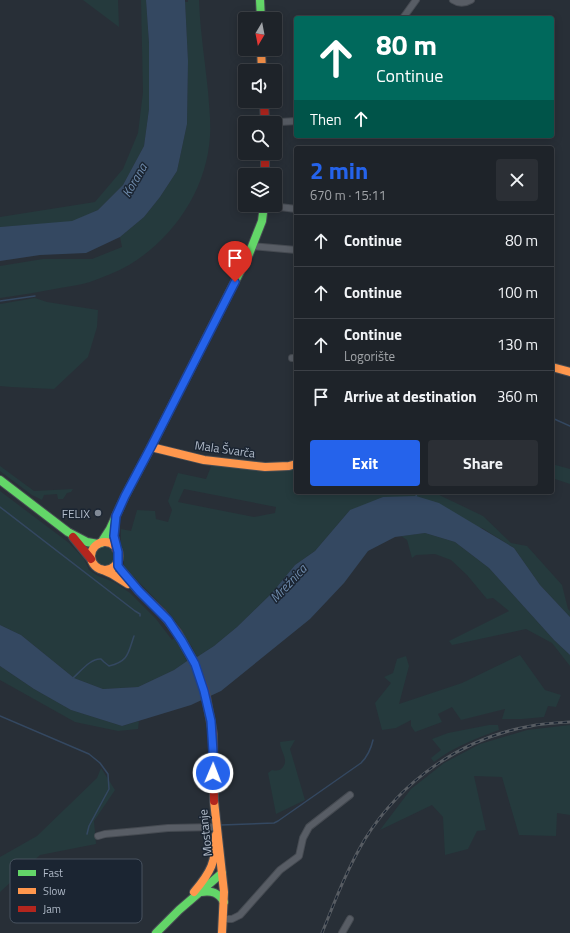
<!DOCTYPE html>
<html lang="en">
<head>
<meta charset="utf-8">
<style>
  :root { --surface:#1e2329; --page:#2b2f35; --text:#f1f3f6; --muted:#a1a4a8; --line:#3c4046; --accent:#2563eb }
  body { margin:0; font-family:"Titillium Web",sans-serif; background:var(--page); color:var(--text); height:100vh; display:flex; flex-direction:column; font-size:15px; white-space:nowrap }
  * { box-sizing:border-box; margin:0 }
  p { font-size:13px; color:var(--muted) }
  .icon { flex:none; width:22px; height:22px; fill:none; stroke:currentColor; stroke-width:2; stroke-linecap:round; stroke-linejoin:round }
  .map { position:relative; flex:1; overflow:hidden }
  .panel { position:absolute; left:294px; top:146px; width:260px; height:348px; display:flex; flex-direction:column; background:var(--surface); border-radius:4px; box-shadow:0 2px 10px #0003,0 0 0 1px var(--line) }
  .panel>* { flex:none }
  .top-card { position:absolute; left:294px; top:16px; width:260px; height:122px; border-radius:4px; box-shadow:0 2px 10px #0003,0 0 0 1px var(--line); background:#00695c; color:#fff; overflow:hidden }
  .needle { width:26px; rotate:190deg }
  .buttons { position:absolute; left:238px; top:12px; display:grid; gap:8px }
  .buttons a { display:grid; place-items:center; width:44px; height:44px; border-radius:4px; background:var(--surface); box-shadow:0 2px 10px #0003,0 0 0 1px var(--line); font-size:20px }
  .pin { position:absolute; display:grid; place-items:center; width:34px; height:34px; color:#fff; margin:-41px -17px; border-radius:50% 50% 50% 0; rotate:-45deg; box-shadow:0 0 4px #0007 }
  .pin .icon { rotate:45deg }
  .me { position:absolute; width:44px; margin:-22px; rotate:1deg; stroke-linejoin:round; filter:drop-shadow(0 0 3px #0008) }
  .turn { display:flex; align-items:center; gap:14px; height:84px; padding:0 16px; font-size:18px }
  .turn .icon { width:52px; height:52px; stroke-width:2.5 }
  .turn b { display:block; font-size:28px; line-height:34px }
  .then { display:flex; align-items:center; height:38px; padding:0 16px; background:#0003; gap:8px; font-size:15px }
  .round { display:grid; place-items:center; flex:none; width:42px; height:42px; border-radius:4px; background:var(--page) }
  .headline { display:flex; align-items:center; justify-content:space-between; height:68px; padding:0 16px }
  h1 { font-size:24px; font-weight:700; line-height:30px; color:var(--accent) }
  .action { display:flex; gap:8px; margin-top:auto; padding:8px 16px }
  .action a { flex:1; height:46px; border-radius:4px; background:var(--accent); color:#fff; font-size:16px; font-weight:700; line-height:46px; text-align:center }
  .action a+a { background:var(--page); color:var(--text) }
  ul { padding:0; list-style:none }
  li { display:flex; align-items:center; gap:12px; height:52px; padding:0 16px; border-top:1px solid var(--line) }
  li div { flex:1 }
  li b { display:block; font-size:15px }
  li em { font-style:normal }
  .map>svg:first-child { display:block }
</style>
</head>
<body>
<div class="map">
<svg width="570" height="933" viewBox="0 0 570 933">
  <rect width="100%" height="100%" fill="#282f37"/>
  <g fill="#253a3d" fill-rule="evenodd">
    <polygon points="83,0 118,0 119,27"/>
    <polygon points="141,0 146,0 149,43 149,109 144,146 123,185 98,210 72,222 0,227 0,217 95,202 123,169 138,133 143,92"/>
    <path d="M 188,0 L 199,0 C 200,30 205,61 208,91 C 209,106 211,121 210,136 C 207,189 174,238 129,265 C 117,272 103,277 90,282 C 80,285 70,286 60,288 C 40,292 20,295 0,298 L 0,266 L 43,259 L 92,259 L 122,247 L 120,237 L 144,217 L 160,197 L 177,171 L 187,124 L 188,61 L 185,2 L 188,2 Z"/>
    <polygon points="35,298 47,302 98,310 97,327 88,357 54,389 11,387 0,386 0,304"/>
    <path d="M 212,464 C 237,468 271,474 296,468 L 296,492 L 433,492 L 483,516 L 511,543 L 527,546 L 562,585 L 568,609 L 570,611 L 570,617 L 540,585 L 514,548 L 482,528 L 350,510 L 315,551 L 295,565 L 272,593 L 237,627 L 214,646 L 197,657 L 192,647 L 181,632 L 182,630 L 169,613 L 124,567 L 124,552 L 121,545 L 121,529 L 131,531 L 137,510 L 155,511 L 156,519 L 168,522 L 172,510 L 168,501 L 178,473 L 206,479 ZM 184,489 L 276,507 L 275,513 L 254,517 L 178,502 Z"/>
    <polygon points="552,464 570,469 570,484 552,478"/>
    <polygon points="0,466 34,491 73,489 71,492 67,493 63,499 58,499 57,494 44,495 42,500 32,495 0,471"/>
    <polygon points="0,491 69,543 84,559 89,570 98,576 114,582 130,593 156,619 172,640 175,638 187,661 174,670 138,687 103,689 74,678 21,635 0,625"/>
    <polygon points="425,533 455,542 489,568 554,640 570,655 570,666 552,643 526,629 452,645 449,641 509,611 493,598 487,599 467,575 451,560 435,554 416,555 412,558 407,540 401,536"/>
    <circle cx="105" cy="556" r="11"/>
    <polygon points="520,655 545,690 561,695 556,707 548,706 544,717 522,719 502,719 505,709 461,720 452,707 438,714 442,722 415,732 411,726 411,720 396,728 382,730 375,703 391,683 384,677 393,673 397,659 406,656 409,666 399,704 462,683"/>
    <polygon points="0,666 34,689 71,710 122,726 139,721 138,729 118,731 75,722 0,680"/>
    <path d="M 489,725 L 498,725 L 499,730 C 477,738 453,747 434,762 L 431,758 L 441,750 L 432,739 L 448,733 Z"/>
    <polygon points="570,725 570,815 557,813 556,836 519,835 502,777 474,776 486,830 477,831 468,849 445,855 443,817 432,805 380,830 411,789 444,763 480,744 527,730"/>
    <path d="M 295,740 L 290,749 L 305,800 L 276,814 L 268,773 L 272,770 C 277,771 280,771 283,767 C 289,759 280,751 280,742 Z"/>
    <polygon points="101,768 115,790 94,821 96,844 40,855 0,892 0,857 37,836 97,778"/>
  </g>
  <g fill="#344861">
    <polygon points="146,0 185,0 188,61 187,124 177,171 160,197 144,217 120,237 86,253 40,255 0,261 0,227 72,221 98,210 123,185 144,146 149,109 149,43"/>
    <polygon points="416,496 439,503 514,548 540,585 570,617 570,655 554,640 489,568 455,542 425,533 395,537 368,551 344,583 310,619 221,691 191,705 122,726 71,710 34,689 0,666 0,625 21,635 74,678 103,689 138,687 174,670 187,661 197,657 214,646 237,627 272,593 295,565 315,551 350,510 383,497"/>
  </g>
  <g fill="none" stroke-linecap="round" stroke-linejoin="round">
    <g stroke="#344861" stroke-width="1.5">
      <polyline points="0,301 35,296"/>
      <polyline points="552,418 570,426"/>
      <polyline points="416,496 418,492"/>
      <polyline points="0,507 135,611 140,614 140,616"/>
      <path d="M 73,678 C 81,671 91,658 101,659 L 104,662 L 109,666 C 129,661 128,653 134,636"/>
      <polyline points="0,716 89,754 100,763 108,774 109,789 89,826 87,834"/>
      <path d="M 221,825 L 274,823 L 278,821 L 361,763 C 368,756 371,749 373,740"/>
    </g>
    <g stroke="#464b52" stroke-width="8">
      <g id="street">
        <path d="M 453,0 C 459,4 464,4 471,0"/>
        <polyline points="403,18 416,0"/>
        <polyline points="266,123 296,121"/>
        <polyline points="264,205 296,209"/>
        <polyline points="252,246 296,250"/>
        <polyline points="292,358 296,358"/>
        <polyline points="98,836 105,834 138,831 168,828 216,827"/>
        <polyline points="222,919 232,919 240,915 280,870 295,859 299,856 303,838 309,827 350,795"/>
        <polyline points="342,933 350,919"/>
      </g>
    </g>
    <g stroke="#464b52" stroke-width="10">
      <g id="fast">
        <polyline points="260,0 261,19"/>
        <polyline points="0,480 68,532 87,542 98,544"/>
        <polyline points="101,543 110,529 125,496 151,447 249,254 262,221 264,205"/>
        <path d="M 201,892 C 212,890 219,893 224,902"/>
        <polyline points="156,933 179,910 222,873"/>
      </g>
    </g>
    <g stroke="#464b52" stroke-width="10">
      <g id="slow">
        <polyline points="261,49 262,71"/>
        <polyline points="552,367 570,372"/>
        <polyline points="151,447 204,460 265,467 289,466 296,464"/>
        <circle cx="105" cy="556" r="14"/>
        <polyline points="103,570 112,574 128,584"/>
        <polyline points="214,801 224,892 222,933"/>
        <path d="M 194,892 C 211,872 216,862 216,835"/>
      </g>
    </g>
    <g stroke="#464b52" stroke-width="10">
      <g id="jam">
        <polyline points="264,101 265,123"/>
        <polyline points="265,153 265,175"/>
        <polyline points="115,523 114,536 116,549"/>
        <polyline points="73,537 91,559"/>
        <polyline points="118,561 118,566 121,570 139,591 162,613 177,632 195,664 205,691 213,734 214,801"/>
      </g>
    </g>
    <use href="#street" stroke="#585d65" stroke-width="6"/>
    <use href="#fast" stroke="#63d668" stroke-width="8"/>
    <use href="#slow" stroke="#ff974d" stroke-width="8"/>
    <use href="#jam" stroke="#b3261e" stroke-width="8"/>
    <g stroke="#575c62" stroke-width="3">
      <path id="rail" d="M 322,933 C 335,901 347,869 365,839 C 402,780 462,738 531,726 C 544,723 557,723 570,722"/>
    </g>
    <use href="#rail" stroke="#1b2532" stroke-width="1.5" stroke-dasharray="4.5" stroke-linecap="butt"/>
  </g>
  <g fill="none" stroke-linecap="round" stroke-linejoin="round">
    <g stroke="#184099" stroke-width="10">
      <polyline id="route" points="213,773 213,752 211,721 204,691 195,664 182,641 168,620 139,591 121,570 118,566 118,552 114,536 116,516 125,496 151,447 235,282"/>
    </g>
    <use href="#route" stroke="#2563eb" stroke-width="7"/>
  </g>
  <circle fill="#818a96" stroke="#1b2532" stroke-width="1.5" cx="98" cy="513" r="4"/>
  <g text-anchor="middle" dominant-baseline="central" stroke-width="3" stroke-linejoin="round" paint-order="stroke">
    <g font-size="12" fill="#b1bbc9" stroke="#1b2532">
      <text transform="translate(225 449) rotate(8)">Mala Švarča</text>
      <text transform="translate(205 833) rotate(-96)">Mostanje</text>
    </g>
    <g font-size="12" fill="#b1bbc9" stroke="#1b2532" text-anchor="end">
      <text x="90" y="513">FELIX</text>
    </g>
    <g font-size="13" font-style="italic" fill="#708dae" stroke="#1b2532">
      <text transform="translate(134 180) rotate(-60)">Korana</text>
      <text transform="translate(288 583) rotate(-47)">Mrežnica</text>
    </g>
  </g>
  <rect x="10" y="859" width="132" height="64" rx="6" fill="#1b2532" stroke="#48525f" stroke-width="1"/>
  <rect x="18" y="870" width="18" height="6" fill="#63d668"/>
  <rect x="18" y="888" width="18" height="6" fill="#ff974d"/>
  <rect x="18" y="906" width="18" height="6" fill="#b3261e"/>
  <g font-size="11" fill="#b1bbc9">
    <text x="43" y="877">Fast</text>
    <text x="43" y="895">Slow</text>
    <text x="43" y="913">Jam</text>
  </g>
</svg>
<div class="buttons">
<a><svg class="needle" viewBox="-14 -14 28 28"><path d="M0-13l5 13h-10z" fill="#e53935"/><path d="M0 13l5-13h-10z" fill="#a1a4a8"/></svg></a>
<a><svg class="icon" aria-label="sound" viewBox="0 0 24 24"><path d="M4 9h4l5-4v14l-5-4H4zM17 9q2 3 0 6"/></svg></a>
<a><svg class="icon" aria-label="search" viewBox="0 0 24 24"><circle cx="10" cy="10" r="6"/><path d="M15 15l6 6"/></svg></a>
<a><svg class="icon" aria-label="layers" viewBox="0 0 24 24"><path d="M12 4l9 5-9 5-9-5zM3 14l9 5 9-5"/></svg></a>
</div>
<div class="pin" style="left:235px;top:282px;background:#d93025"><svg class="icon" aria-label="arrive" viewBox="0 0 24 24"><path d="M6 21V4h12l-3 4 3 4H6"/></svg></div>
<svg class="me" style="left:213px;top:773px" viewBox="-20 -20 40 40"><circle r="17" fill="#2563eb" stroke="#fff" stroke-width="3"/><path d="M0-11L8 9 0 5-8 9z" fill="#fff"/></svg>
<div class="top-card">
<div class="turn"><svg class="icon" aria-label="ahead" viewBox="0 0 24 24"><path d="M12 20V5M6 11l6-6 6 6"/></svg><div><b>80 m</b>Continue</div></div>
<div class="then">Then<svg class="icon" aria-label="ahead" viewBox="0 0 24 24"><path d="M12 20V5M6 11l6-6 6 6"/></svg></div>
</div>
<section class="panel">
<div class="headline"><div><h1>2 min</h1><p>670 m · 15:11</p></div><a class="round"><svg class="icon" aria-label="close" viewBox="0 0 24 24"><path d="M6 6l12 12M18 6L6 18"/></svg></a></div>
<ul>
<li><svg class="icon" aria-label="ahead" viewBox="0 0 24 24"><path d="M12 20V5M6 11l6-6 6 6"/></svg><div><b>Continue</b></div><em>80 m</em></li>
<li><svg class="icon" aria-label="ahead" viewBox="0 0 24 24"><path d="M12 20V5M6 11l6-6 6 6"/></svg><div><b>Continue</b></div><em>100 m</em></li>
<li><svg class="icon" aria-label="ahead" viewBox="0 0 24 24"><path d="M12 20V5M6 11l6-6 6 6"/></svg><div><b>Continue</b><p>Logorište</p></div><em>130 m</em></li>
<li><svg class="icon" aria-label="arrive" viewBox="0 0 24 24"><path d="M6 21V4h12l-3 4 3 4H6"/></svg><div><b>Arrive at destination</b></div><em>360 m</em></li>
</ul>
<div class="action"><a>Exit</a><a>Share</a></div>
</section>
</div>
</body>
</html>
